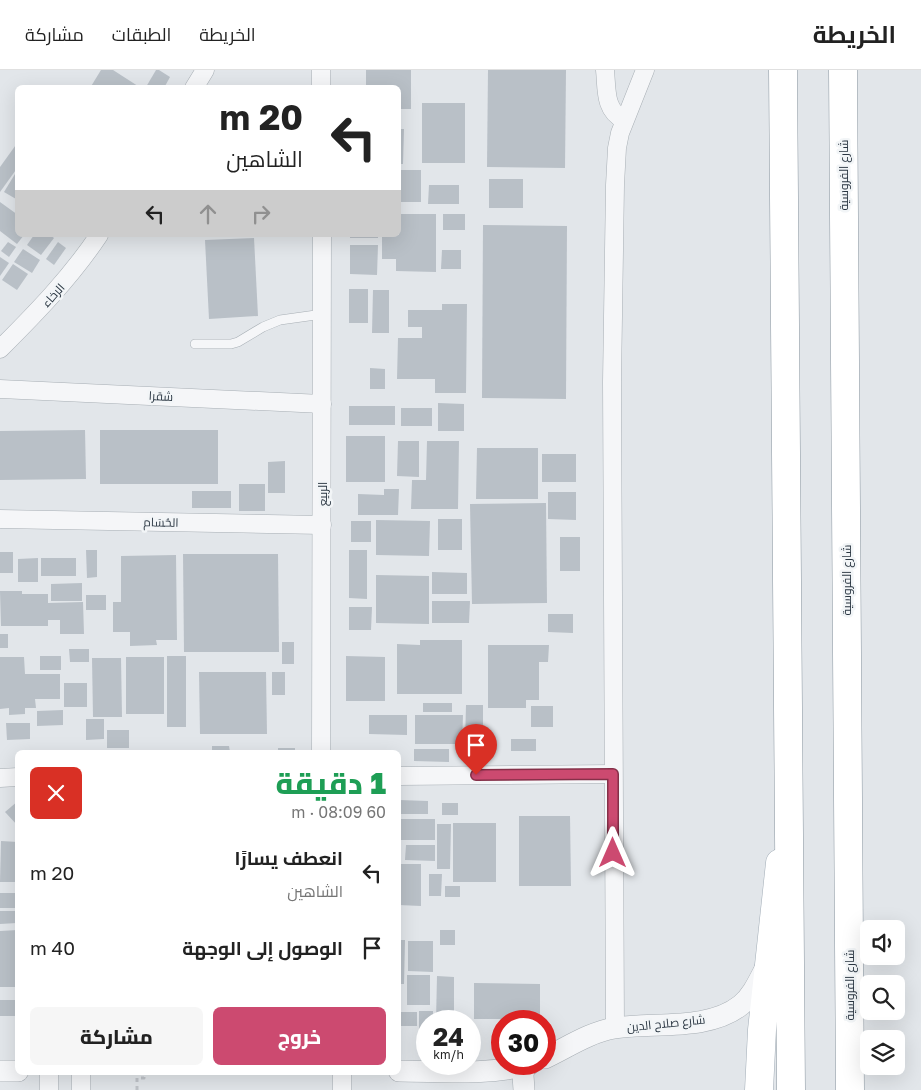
<!DOCTYPE html>
<html lang="ar">
<head>
<meta charset="utf-8">
<style>
  :root { --surface:#fff; --page:#f6f6f6; --text:#222; --muted:#767676; --line:#e0e0e0; --accent:#cc4a70 }
  body { margin:0; font-family:"Golos Text",Cairo,sans-serif; background:var(--page); color:var(--text); direction:rtl; height:100vh; display:flex; flex-direction:column; font-size:19px; white-space:nowrap }
  * { box-sizing:border-box; margin:0 }
  p { font-size:16px; color:var(--muted) }
  .icon { flex:none; width:28px; height:28px; fill:none; stroke:currentColor; stroke-width:2; stroke-linecap:round; stroke-linejoin:round }
  .map { position:relative; flex:1; overflow:hidden; direction:ltr }
  .drawer { position:absolute; left:15px; top:680px; width:386px; height:325px; display:flex; flex-direction:column; background:var(--surface); border-radius:8px; box-shadow:0 5px 20px #0002; direction:rtl }
  .drawer>* { flex:none }
  .banner { position:absolute; left:15px; top:15px; width:386px; height:152px; border-radius:8px; box-shadow:0 5px 20px #0002; direction:rtl; background:#fff; color:var(--text); overflow:hidden }
  .tools { position:absolute; left:860px; top:850px; display:grid; gap:10px }
  .tools a { display:grid; place-items:center; width:45px; height:45px; border-radius:8px; background:var(--surface); box-shadow:0 5px 20px #0002; font-size:25px }
  .speed { position:absolute; left:416px; top:940px; display:flex; gap:10px; font-size:25px; font-weight:700; text-align:center }
  .speed>* { display:grid; place-content:center; width:65px; height:65px; border-radius:50%; background:var(--surface); box-shadow:0 5px 20px #0002; line-height:1 }
  .speed small { font-size:12px; font-weight:400 }
  .speed .limit { border:8px solid #d22; background:#fff; color:#111 }
  .pin { position:absolute; display:grid; place-items:center; width:42px; height:42px; color:#fff; margin:-51px -21px; border-radius:50% 50% 50% 0; rotate:-45deg; box-shadow:0 0 5px #0007 }
  .pin .icon { rotate:45deg }
  .me { position:absolute; width:55px; margin:-28px; rotate:0deg; stroke-linejoin:round; filter:drop-shadow(0 0 4px #0008) }
  .turn { display:flex; align-items:center; gap:18px; height:105px; padding:0 15px; font-size:22px }
  .turn .icon { width:65px; height:65px; stroke-width:2.5 }
  .turn b { display:block; font-size:35px; line-height:42px }
  .lanes { display:flex; align-items:center; height:48px; padding:0 15px; background:#0003; justify-content:center; gap:25px; direction:ltr }
  .lanes .off { opacity:.35 }
  .round { display:grid; place-items:center; flex:none; width:52px; height:52px; border-radius:8px; background:var(--page) }
  .head { display:flex; align-items:center; justify-content:space-between; height:85px; padding:0 15px }
  h1 { font-size:30px; font-weight:800; line-height:38px; color:#1e9e55 }
  .primary-button { display:flex; gap:10px; margin-top:auto; padding:10px 15px }
  .primary-button a { flex:1; height:58px; border-radius:8px; background:var(--accent); color:#fff; font-size:20px; font-weight:800; line-height:58px; text-align:center }
  .primary-button a+a { background:var(--page); color:var(--text) }
  ul { padding:0; list-style:none }
  li { display:flex; align-items:center; gap:15px; height:75px; padding:0 15px }
  li div { flex:1 }
  li b { display:block; font-size:19px }
  li em { font-style:normal }
  header { display:flex; align-items:center; gap:30px; box-sizing:border-box; height:70px; padding:0 25px; background:var(--surface); border-bottom:1px solid var(--line) }
  header strong { font-size:24px }
  nav { display:flex; gap:28px; margin-inline-start:auto; font-size:18px }
  .map>svg:first-child { display:block }
</style>
</head>
<body>
<header>
<strong>الخريطة</strong>
<nav><a>الخريطة</a><a>الطبقات</a><a>مشاركة</a></nav>
</header>
<div class="map">
<svg width="921" height="1020" viewBox="0 0 921 1020">
  <rect width="100%" height="100%" fill="#e2e6ea"/>
  <g fill="#b9c0c7">
    <polygon points="101,0 113,0 141,18 90,18"/>
    <polygon points="156,0 159,0 170,7 164,18 147,18 146,17"/>
    <polygon points="366,0 411,0 411,39 401,39 401,52 399,52 399,18 366,18"/>
    <polygon points="488,0 566,0 565,98 487,97"/>
    <rect x="422" y="33" width="43" height="60"/>
    <polygon points="399,59 404,59 403,94 399,94"/>
    <polygon points="18,72 18,97 0,122 0,97"/>
    <rect x="399" y="100" width="22" height="32"/>
    <polygon points="15,104 18,106 18,126 16,129 4,122"/>
    <rect x="489" y="109" width="34" height="29"/>
    <polygon points="429,115 459,115 459,134 428,134"/>
    <polygon points="0,132 18,145 18,165 24,165 17,174 0,161"/>
    <polygon points="399,144 436,144 436,202 396,201 396,189 382,189 382,165 399,165"/>
    <rect x="443" y="144" width="22" height="16"/>
    <polygon points="483,155 567,156 566,329 482,328"/>
    <polygon points="34,165 50,165 54,168 41,185 27,175"/>
    <rect x="350" y="165" width="28" height="3"/>
    <polygon points="254,168 258,246 209,249 205,170"/>
    <polygon points="8,172 16,177 9,187 1,181"/>
    <polygon points="58,172 66,178 54,195 46,189"/>
    <polygon points="350,175 378,175 377,205 350,204"/>
    <polygon points="23,179 40,190 32,203 14,192"/>
    <polygon points="442,180 461,180 461,199 441,199"/>
    <polygon points="0,187 9,193 0,206"/>
    <polygon points="13,194 28,204 17,220 2,210"/>
    <rect x="349" y="219" width="19" height="34"/>
    <polygon points="373,220 389,220 389,263 372,263"/>
    <polygon points="442,234 467,234 466,323 435,323 435,309 397,309 398,268 422,268 422,257 408,257 408,240 442,240"/>
    <polygon points="370,298 385,299 385,319 370,319"/>
    <polygon points="438,333 464,334 464,361 438,361"/>
    <rect x="349" y="336" width="46" height="19"/>
    <rect x="401" y="338" width="31" height="18"/>
    <polygon points="85,360 86,409 0,410 0,361"/>
    <rect x="100" y="360" width="118" height="54"/>
    <rect x="346" y="366" width="39" height="46"/>
    <polygon points="398,371 419,371 419,407 397,406"/>
    <polygon points="427,371 459,371 458,439 411,439 412,410 426,410"/>
    <polygon points="477,378 538,378 538,429 476,429"/>
    <rect x="542" y="384" width="34" height="28"/>
    <polygon points="285,391 285,423 268,423 268,392"/>
    <rect x="239" y="414" width="26" height="27"/>
    <polygon points="384,419 399,419 398,445 358,445 358,424 384,425"/>
    <rect x="192" y="421" width="39" height="17"/>
    <polygon points="548,422 576,422 576,450 548,449"/>
    <polygon points="546,433 547,533 472,534 470,434"/>
    <rect x="438" y="449" width="24" height="31"/>
    <polygon points="376,450 430,451 429,486 376,485"/>
    <rect x="351" y="451" width="20" height="21"/>
    <rect x="560" y="467" width="20" height="34"/>
    <polygon points="86,480 97,480 97,507 87,508"/>
    <polygon points="349,480 367,480 367,529 349,528"/>
    <rect x="0" y="482" width="13" height="21"/>
    <polygon points="183,484 278,484 279,582 184,582"/>
    <polygon points="176,485 177,570 156,570 157,575 130,576 130,562 113,562 113,532 121,532 121,486"/>
    <polygon points="38,488 38,512 18,512 18,489"/>
    <rect x="41" y="488" width="35" height="18"/>
    <polygon points="432,502 467,503 467,524 432,524"/>
    <polygon points="376,505 429,506 429,554 376,553"/>
    <polygon points="82,513 82,531 51,531 51,514"/>
    <polygon points="0,521 22,521 22,524 48,524 48,533 83,532 84,564 60,564 60,550 48,550 48,556 1,556"/>
    <rect x="86" y="525" width="20" height="15"/>
    <polygon points="432,531 470,531 469,553 432,553"/>
    <polygon points="349,537 372,537 371,560 349,560"/>
    <polygon points="548,544 573,544 573,563 548,562"/>
    <rect x="0" y="564" width="8" height="14"/>
    <polygon points="420,570 462,570 462,624 397,624 397,574 420,575"/>
    <rect x="282" y="572" width="12" height="22"/>
    <polygon points="488,575 549,575 548,592 539,592 539,630 526,630 526,638 488,638"/>
    <polygon points="69,579 89,579 89,592 70,592"/>
    <rect x="40" y="586" width="21" height="14"/>
    <rect x="167" y="586" width="19" height="71"/>
    <polygon points="346,586 385,587 385,631 346,631"/>
    <polygon points="0,587 24,587 25,604 60,604 60,629 35,629 36,638 25,638 25,644 9,645 9,638 0,639"/>
    <rect x="126" y="587" width="38" height="57"/>
    <polygon points="92,588 121,588 122,647 93,647"/>
    <polygon points="199,602 266,602 267,664 200,664"/>
    <rect x="272" y="602" width="13" height="23"/>
    <rect x="64" y="613" width="23" height="24"/>
    <rect x="423" y="633" width="29" height="9"/>
    <polygon points="466,635 483,635 483,674 465,674"/>
    <rect x="531" y="636" width="22" height="21"/>
    <polygon points="63,640 63,655 37,656 37,641"/>
    <polygon points="369,645 407,645 407,665 369,664"/>
    <polygon points="415,645 463,645 462,674 415,674"/>
    <polygon points="86,649 104,649 104,669 86,670"/>
    <polygon points="6,653 30,653 30,669 7,670"/>
    <rect x="107" y="660" width="22" height="18"/>
    <rect x="511" y="669" width="25" height="12"/>
    <polygon points="212,676 229,676 230,682 212,682"/>
    <rect x="278" y="678" width="17" height="4"/>
    <polygon points="414,679 449,679 449,692 414,691"/>
    <polygon points="399,730 428,731 428,744 399,744"/>
    <polygon points="18,731 18,756 5,742"/>
    <rect x="442" y="733" width="16" height="12"/>
    <polygon points="519,746 570,746 571,816 519,816"/>
    <rect x="399" y="749" width="36" height="21"/>
    <rect x="453" y="753" width="43" height="59"/>
    <polygon points="437,754 451,754 450,799 437,799"/>
    <polygon points="1,771 18,772 18,812 0,812"/>
    <polygon points="406,775 435,775 435,791 405,790"/>
    <polygon points="399,794 421,794 421,836 399,835"/>
    <polygon points="429,804 442,804 441,826 429,826"/>
    <rect x="445" y="816" width="15" height="11"/>
    <rect x="0" y="823" width="18" height="15"/>
    <polygon points="0,841 17,841 17,853 0,854"/>
    <polygon points="18,860 18,917 0,917 0,861"/>
    <rect x="440" y="860" width="15" height="15"/>
    <polygon points="399,870 405,870 404,914 399,914"/>
    <polygon points="408,871 433,871 433,902 408,901"/>
    <rect x="407" y="905" width="23" height="30"/>
    <polygon points="437,906 454,907 454,951 436,951"/>
    <polygon points="474,913 540,914 540,949 474,949"/>
    <rect x="0" y="930" width="18" height="16"/>
    <polygon points="419,941 433,941 433,951 428,951 428,976 419,976"/>
    <rect x="399" y="942" width="18" height="14"/>
  </g>
  <g fill="none" stroke-linecap="round" stroke-linejoin="round">
    <g stroke="#a7aeb4" stroke-width="10">
      <polyline id="service" points="195,274 231,274 238,272 263,257 280,250 323,244"/>
    </g>
    <g stroke="#a7aeb4" stroke-width="19">
      <g id="minor">
        <polyline points="321,0 321,18"/>
        <path d="M 605,0 C 607,19 604,40 624,50"/>
        <polyline points="194,18 205,0"/>
        <path d="M 0,279 C 36,243 71,207 99,165"/>
        <polyline points="0,319 322,334"/>
        <polyline points="0,449 322,455"/>
        <polyline points="321,682 322,165"/>
        <polyline points="399,706 613,704"/>
        <polyline points="0,708 18,707"/>
        <polyline points="615,958 612,312 615,115 617,78 620,63 645,0"/>
        <polyline points="49,1002 49,1020"/>
        <polyline points="342,1002 342,1020"/>
        <polyline points="81,1020 81,1002"/>
      </g>
    </g>
    <g stroke="#a7aeb4" stroke-width="22">
      <g id="tertiary">
        <path d="M 545,988 C 568,977 590,962 615,958 C 654,952 709,961 741,935 C 753,925 759,910 766,897"/>
        <polyline points="0,1001 18,1001"/>
        <path d="M 399,1001 C 442,1001 489,1006 530,994"/>
        <polyline points="524,1020 523,1005 525,995"/>
      </g>
    </g>
    <g stroke="#a1acb6" stroke-width="29">
      <polyline id="primary" points="759,1020 762,960 780,793"/>
    </g>
    <g stroke="#8a96a0" stroke-width="29">
      <g id="trunk">
        <polyline points="783,0 791,1020"/>
        <polyline points="843,0 850,1020"/>
      </g>
    </g>
    <polyline stroke="#c0c4c9" stroke-width="3" stroke-dasharray="4 4" stroke-linecap="butt" points="137,1020 137,1008 144,1008 144,1002"/>
    <use href="#service" stroke="#f5f6f8" stroke-width="9"/>
    <use href="#minor" stroke="#f5f6f8" stroke-width="18"/>
    <use href="#tertiary" stroke="#f5f6f8" stroke-width="21"/>
    <use href="#primary" stroke="#fff" stroke-width="28"/>
    <use href="#trunk" stroke="#fff" stroke-width="28"/>
  </g>
  <g fill="none" stroke-linecap="round" stroke-linejoin="round">
    <g stroke="#853049" stroke-width="12">
      <polyline id="route" points="476,705 613,704 613,783"/>
    </g>
    <use href="#route" stroke="#cc4a70" stroke-width="9"/>
  </g>
  <g text-anchor="middle" dominant-baseline="central" stroke-width="5" stroke-linejoin="round" paint-order="stroke">
    <g font-size="12" fill="#2a3642" stroke="#f2f5f7">
      <text transform="translate(843 105) rotate(-90)">شارع الفروسية</text>
      <text transform="translate(53 225) rotate(-48)">الرخاء</text>
      <text transform="translate(161 326) rotate(3)">شقرا</text>
      <text transform="translate(322 424) rotate(-90)">الربيع</text>
      <text transform="translate(161 452) rotate(1)">الحُسَام</text>
      <text transform="translate(846 510) rotate(-90)">شارع الفروسية</text>
      <text transform="translate(849 915) rotate(-90)">شارع الفروسية</text>
      <text transform="translate(666 953) rotate(-6)">شارع صلاح الدين</text>
    </g>
  </g>
</svg>
<div class="tools">
<a><svg class="icon" aria-label="sound" viewBox="0 0 24 24"><path d="M4 9h4l5-4v14l-5-4H4zM17 9q2 3 0 6"/></svg></a>
<a><svg class="icon" aria-label="search" viewBox="0 0 24 24"><circle cx="10" cy="10" r="6"/><path d="M15 15l6 6"/></svg></a>
<a><svg class="icon" aria-label="layers" viewBox="0 0 24 24"><path d="M12 4l9 5-9 5-9-5zM3 14l9 5 9-5"/></svg></a>
</div>
<div class="speed"><div>24<small>km/h</small></div><div class="limit">30</div></div>
<div class="pin" style="left:476px;top:705px;background:#d93025"><svg class="icon" aria-label="arrive" viewBox="0 0 24 24"><path d="M6 21V4h12l-3 4 3 4H6"/></svg></div>
<svg class="me" style="left:613px;top:783px" viewBox="-20 -20 40 40"><path d="M0-17L14 15 0 8-14 15z" fill="#cc4a70" stroke="#fff" stroke-width="4"/></svg>
<div class="banner">
<div class="turn"><svg class="icon" aria-label="left" viewBox="0 0 24 24"><path d="M17 20v-9H6M10 6l-5 5 5 5"/></svg><div><b>20 m</b>الشاهين</div></div>
<div class="lanes"><svg class="icon" aria-label="left" viewBox="0 0 24 24"><path d="M17 20v-9H6M10 6l-5 5 5 5"/></svg><svg class="icon off" aria-label="ahead" viewBox="0 0 24 24"><path d="M12 20V5M6 11l6-6 6 6"/></svg><svg class="icon off" aria-label="right" viewBox="0 0 24 24"><path d="M7 20v-9h11M14 6l5 5-5 5"/></svg></div>
</div>
<section class="drawer">
<div class="head"><div><h1>1 دقيقة</h1><p>60 m · 08:09</p></div><a class="round" style="background:#d93025;color:#fff"><svg class="icon" aria-label="close" viewBox="0 0 24 24"><path d="M6 6l12 12M18 6L6 18"/></svg></a></div>
<ul>
<li><svg class="icon" aria-label="left" viewBox="0 0 24 24"><path d="M17 20v-9H6M10 6l-5 5 5 5"/></svg><div><b>انعطف يسارًا</b><p>الشاهين</p></div><em>20 m</em></li>
<li><svg class="icon" aria-label="arrive" viewBox="0 0 24 24"><path d="M6 21V4h12l-3 4 3 4H6"/></svg><div><b>الوصول إلى الوجهة</b></div><em>40 m</em></li>
</ul>
<div class="primary-button"><a>خروج</a><a>مشاركة</a></div>
</section>
</div>
</body>
</html>
